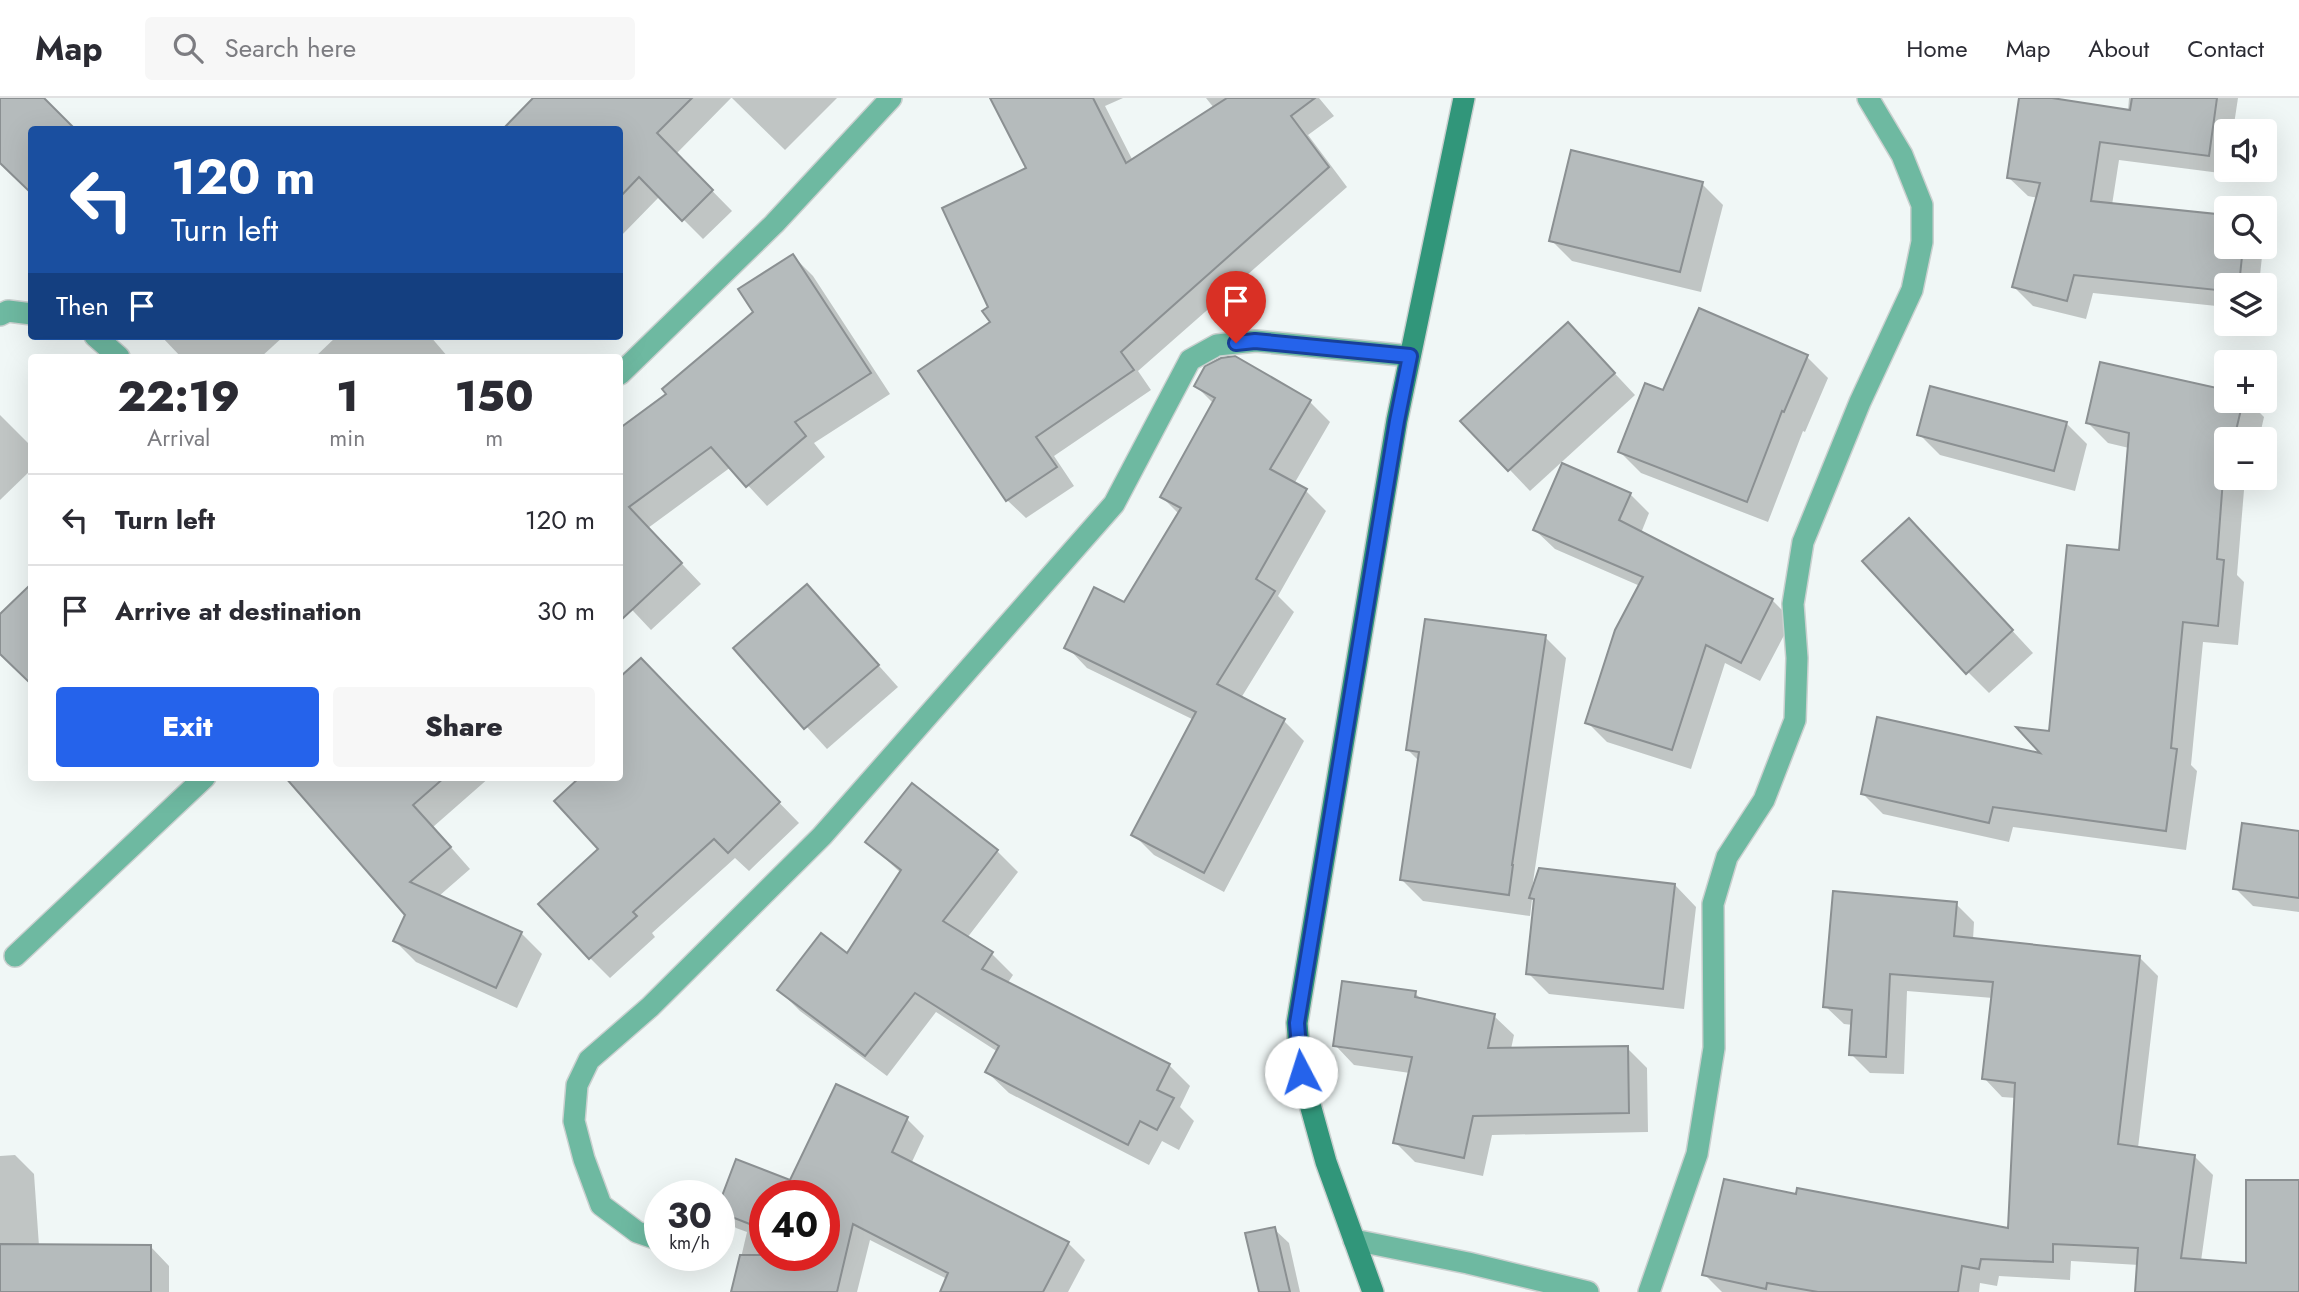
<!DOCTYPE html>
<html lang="en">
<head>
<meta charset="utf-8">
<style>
  :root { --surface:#fff; --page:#f7f7f7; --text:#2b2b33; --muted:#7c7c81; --line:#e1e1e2; --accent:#2563eb }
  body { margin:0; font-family:Jost,sans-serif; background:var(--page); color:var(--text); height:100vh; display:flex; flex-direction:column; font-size:26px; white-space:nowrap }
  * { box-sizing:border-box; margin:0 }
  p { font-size:23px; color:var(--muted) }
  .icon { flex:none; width:38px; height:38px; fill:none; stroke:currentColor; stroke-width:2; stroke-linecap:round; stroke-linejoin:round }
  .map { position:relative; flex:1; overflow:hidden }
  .drawer { position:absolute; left:28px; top:256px; width:595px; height:427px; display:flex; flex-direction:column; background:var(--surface); border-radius:7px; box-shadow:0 7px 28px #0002 }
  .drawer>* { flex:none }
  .guide { position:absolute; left:28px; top:28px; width:595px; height:214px; border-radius:7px; box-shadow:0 7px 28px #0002; background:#1a4fa0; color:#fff; overflow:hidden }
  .buttons { position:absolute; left:2214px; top:21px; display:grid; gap:14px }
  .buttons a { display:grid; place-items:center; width:63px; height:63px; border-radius:7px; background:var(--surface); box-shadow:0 7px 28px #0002; font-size:35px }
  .speed { position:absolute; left:644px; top:1082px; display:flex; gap:14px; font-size:35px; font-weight:700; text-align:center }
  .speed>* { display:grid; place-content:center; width:91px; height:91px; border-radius:50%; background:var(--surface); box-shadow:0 7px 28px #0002; line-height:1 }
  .speed small { font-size:18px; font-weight:400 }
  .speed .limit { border:10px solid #d22; background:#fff; color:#111 }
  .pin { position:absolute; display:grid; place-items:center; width:60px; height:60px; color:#fff; margin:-72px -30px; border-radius:50% 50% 50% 0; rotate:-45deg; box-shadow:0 0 7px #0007 }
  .pin .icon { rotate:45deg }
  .me { position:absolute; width:77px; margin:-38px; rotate:355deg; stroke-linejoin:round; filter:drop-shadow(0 0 5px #0008) }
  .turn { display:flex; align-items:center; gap:24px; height:147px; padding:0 28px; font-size:32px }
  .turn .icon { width:91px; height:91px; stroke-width:2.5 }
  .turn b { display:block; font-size:49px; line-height:60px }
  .then { display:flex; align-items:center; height:66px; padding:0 28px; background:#0003; gap:14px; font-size:26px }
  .eta { display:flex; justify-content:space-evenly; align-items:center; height:119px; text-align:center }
  .eta b { font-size:42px; font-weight:800; line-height:49px }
  .primary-button { display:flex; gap:14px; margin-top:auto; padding:14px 28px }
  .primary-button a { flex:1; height:80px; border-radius:7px; background:var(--accent); color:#fff; font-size:28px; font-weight:800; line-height:80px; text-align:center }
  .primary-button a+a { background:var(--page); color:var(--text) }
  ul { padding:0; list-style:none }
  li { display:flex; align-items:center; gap:21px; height:91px; padding:0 28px; border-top:2px solid var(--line) }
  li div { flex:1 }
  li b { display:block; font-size:26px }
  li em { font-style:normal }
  header { display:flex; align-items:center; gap:42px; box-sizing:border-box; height:98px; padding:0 35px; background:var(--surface); border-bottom:2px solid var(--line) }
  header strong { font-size:33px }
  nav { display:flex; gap:38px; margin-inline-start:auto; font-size:24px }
  .search { width:490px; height:63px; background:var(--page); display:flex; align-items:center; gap:18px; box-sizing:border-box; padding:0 24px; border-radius:7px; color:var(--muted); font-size:26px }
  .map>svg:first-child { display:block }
</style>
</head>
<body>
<header>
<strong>Map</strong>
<div class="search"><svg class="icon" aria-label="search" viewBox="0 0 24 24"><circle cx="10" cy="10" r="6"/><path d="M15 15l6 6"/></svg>Search here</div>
<nav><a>Home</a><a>Map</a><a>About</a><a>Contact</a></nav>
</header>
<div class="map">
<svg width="2299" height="1194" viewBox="0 0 2299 1194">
  <rect width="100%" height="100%" fill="#f0f7f6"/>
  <g fill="#0003" fill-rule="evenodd">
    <polygon points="536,0 731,0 676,56 732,113 703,141 660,98 620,139 620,32"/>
    <polygon points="732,0 837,0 785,52"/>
    <polygon points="992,0 1123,0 1105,8 1133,63 1214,10 1206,0 1319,0 1334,18 1308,37 1347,89 1138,273 1151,292 1054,358 1074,388 1026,420 1007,402 990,210 1029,71"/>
    <polygon points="2020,0 2040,0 2128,13 2129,0 2238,0 2233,33 2226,33 2228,76 2119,62 2112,107 2226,119 2226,149 2263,149 2259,187 2226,187 2226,209 2093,195 2086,221 2033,208 2014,189 2038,100 2028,98 2008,79"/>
    <polygon points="1702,86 1723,107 1701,194 1572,163 1551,142"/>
    <polygon points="793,158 813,178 890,296 814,345 825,359 767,408 731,369 648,430 701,486 651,532 620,499 620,332 669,296 755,215"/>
    <polygon points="161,238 284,238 261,259 181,259"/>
    <polygon points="337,238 430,238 448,259 315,259"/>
    <polygon points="1589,248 1635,297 1530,393 1463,323"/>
    <polygon points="1807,259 1828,280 1805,334 1803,333 1768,424 1641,375 1620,354 1664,294"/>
    <polygon points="1196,288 1309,303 1330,324 1294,386 1306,393 1326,413 1278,498 1294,514 1241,600 1284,623 1304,643 1224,794 1154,757 1134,737 1194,622 1087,570 1067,549 1125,506 1179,416 1162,399 1214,306"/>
    <polygon points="2226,294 2226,303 2248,303 2264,319 2259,341 2226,341 2226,380 2245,380 2237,477 2244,484 2238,547 2203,544 2191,667 2197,673 2186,752 2013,729 2009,744 1883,716 1862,695 2046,658 2050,635 2120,454 2129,350 2108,345 2088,325"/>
    <polygon points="0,317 32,349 32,371 0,402"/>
    <polygon points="2066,325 2087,346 2075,393 1940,357 1919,336"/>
    <polygon points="1630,396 1649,415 1641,435 1772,502 1792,522 1760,583 1725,565 1691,671 1607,644 1587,624 1640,488 1555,451 1535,432"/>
    <polygon points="1930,444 2033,555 1989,595 1968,574"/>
    <polygon points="807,488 898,589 827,651 735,550"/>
    <polygon points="1545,539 1566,560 1532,791 1675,787 1696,809 1684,911 1549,896 1528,875 1536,805 1532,801 1530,818 1423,803 1402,782 1419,663 1408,652"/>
    <polygon points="640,562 799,725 749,773 735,760 652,835 655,839 610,880 590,860 601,752 583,679 620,679 620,646 623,643 620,640 620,582"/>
    <polygon points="287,679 490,679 433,729 470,771 439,798 521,835 542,856 517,910 416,864 395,843 407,816"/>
    <polygon points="912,687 997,753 1018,774 967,840 992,856 1013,877 1007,886 1169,967 1190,988 1180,1009 1194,1023 1179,1052 1162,1043 1149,1067 1009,995 987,974 998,954 936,914 887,978 800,913 779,892 848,857 901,775 867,744"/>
    <polygon points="2299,735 2299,814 2253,808 2235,790"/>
    <polygon points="1956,806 1974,824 1973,842 2140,860 2158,878 2138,1050 2194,1058 2213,1077 2201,1163 2248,1167 2299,1084 2299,1194 2137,1194 2139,1167 2071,1163 2070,1182 1999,1178 1997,1188 1980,1185 1979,1194 1722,1194 1704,1176 1797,1098 2009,1132 2016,1000 2002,999 1984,980 1993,900 1907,893 1904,976 1870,975 1851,956 1853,927 1844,926 1825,908"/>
    <polygon points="1415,895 1422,902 1494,918 1514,937 1511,951 1627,950 1647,970 1648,1034 1492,1037 1483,1078 1415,1064 1395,1044 1410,975 1354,967 1335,947"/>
    <path d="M 907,1021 L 924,1038 L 911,1066 L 1068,1145 L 1085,1162 L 1068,1194 L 942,1194 L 947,1181 L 870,1142 L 857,1194 L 733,1194 L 747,1134 L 736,1130 L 719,1113 L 791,1084 ZM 765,1097 L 824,1097 L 824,1157 L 765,1157 Z"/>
    <polygon points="15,1057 34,1076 39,1148 151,1149 169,1168 169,1194 0,1194 0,1058"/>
    <polygon points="1274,1131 1289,1145 1300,1194 1261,1194"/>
  </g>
  <g fill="#b5bbbc" stroke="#8b9092" stroke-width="2">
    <polygon points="0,0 44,0 76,32 32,32 32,96 0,65"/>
    <polygon points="533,0 692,0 657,35 713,92 682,123 639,79 620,99 620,32 502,32"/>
    <polygon points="990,0 1093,0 1126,65 1227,0 1315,0 1291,18 1329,69 1121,254 1134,272 1036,339 1057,369 1006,403 918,273 990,224 982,213 988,209 942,110 1026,70"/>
    <polygon points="2019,0 2052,0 2130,12 2132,0 2217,0 2209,58 2100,44 2091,103 2226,117 2226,149 2243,149 2239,187 2226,187 2226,193 2074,177 2067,203 2012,189 2040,85 2007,80"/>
    <polygon points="1571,52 1703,84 1680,174 1549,143"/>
    <polygon points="793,156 871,275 795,324 806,338 746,389 711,349 629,409 682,465 620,523 620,330 666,296 662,291 753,214 738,191"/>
    <polygon points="1699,210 1808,257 1784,314 1782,313 1747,404 1618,354 1645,285 1663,292"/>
    <polygon points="1568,224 1615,275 1508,373 1460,323"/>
    <polygon points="1235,258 1311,302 1270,371 1307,391 1256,481 1275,493 1217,586 1285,621 1204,775 1131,737 1196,614 1064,550 1094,489 1124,504 1181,410 1160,399 1215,300 1194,288 1205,268 1221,260"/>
    <polygon points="2100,264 2226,292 2226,303 2243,303 2234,341 2226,341 2217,461 2224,462 2218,528 2183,524 2171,650 2177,651 2166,733 1993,709 1989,725 1861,696 1877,619 2040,655 2016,629 2049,633 2067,447 2119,452 2129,335 2086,325"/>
    <polygon points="1930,288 2067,324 2054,373 1917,337"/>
    <polygon points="1562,365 1631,395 1619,422 1773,501 1741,565 1706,547 1672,652 1585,625 1615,532 1643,479 1533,432"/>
    <polygon points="1909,420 2013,532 1966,576 1862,463"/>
    <polygon points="32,485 32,587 0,556 0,516"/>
    <polygon points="807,486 879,567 804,631 733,550"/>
    <polygon points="1425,521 1546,537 1512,767 1513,767 1509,797 1400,782 1419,654 1406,652"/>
    <polygon points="641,560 780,704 728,755 714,741 633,814 637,818 589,861 538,806 598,751 554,703 580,679 620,679 620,579"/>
    <polygon points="285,679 445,679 413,707 451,749 410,784 522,834 496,890 393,843 405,817"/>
    <polygon points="912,685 998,752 943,823 993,854 982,871 1170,966 1157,992 1174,1000 1157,1032 1140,1023 1128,1047 985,974 999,948 915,895 865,958 777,892 821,835 847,855 901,772 865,744"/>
    <polygon points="2242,725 2299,733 2299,800 2233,791"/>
    <polygon points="1539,770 1675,786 1663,891 1526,876 1534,801 1529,800"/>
    <polygon points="1833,793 1957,804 1954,838 2140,858 2118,1046 2195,1057 2181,1160 2246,1165 2246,1082 2299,1082 2299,1194 2135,1194 2138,1150 2053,1146 2053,1164 1981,1161 1979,1171 1962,1168 1958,1194 1818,1194 1767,1185 1766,1191 1702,1177 1724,1081 1796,1096 1797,1090 2008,1130 2015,985 1982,981 1993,884 1890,876 1886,959 1849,957 1852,912 1823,909"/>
    <polygon points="1342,883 1416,893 1415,899 1495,916 1488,950 1628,948 1629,1015 1473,1018 1464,1060 1393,1045 1412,959 1333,948"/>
    <polygon points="836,986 908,1019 892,1054 1069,1144 1043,1194 940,1194 948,1175 853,1126 837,1194 731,1194 740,1157 824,1157 824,1097 765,1097 765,1132 719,1114 719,1106 736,1061 790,1082"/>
    <polygon points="1275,1129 1290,1194 1259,1194 1245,1135"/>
    <polygon points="0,1146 151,1147 151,1194 0,1194"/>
  </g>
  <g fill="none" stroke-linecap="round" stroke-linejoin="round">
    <g stroke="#cad0cf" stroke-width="24">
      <g id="street">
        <polyline points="0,217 8,213 32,216"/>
        <polyline points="95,238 119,259"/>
        <polyline points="620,276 774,126 891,0"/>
        <polyline points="15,858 205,679"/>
        <polyline points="660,1142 637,1134 601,1107 584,1061 574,1023 577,987 589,962 650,909 822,738 1114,406 1190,262 1217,247 1256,243 1410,258"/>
        <polyline points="1354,1142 1468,1165 1588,1194"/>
        <polyline points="1649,1194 1697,1056 1714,950 1713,806 1727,759 1764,702 1795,622 1797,560 1793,506 1803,444 1860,304 1912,192 1922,144 1922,107 1902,57 1868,0"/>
      </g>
    </g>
    <g stroke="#cad0cf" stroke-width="24">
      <polyline id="secondary" points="1373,1194 1326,1064 1301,974 1297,925 1397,322 1464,0"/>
    </g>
    <use href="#street" stroke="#6eb9a1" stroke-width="21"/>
    <use href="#secondary" stroke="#31967a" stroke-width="21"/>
  </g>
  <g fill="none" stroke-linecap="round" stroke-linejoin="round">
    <g stroke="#184099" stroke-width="18">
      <polyline id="route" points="1236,245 1255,243 1410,258 1397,323 1297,925 1301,974"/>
    </g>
    <use href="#route" stroke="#2563eb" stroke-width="12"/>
  </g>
</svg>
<div class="buttons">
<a><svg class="icon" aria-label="sound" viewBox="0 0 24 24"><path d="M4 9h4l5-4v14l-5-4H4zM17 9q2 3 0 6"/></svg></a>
<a><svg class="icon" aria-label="search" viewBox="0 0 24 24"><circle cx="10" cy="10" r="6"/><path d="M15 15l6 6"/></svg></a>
<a><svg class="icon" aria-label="layers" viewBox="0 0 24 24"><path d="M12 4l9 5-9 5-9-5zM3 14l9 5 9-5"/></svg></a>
<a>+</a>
<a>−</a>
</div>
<div class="speed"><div>30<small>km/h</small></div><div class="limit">40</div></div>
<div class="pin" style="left:1236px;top:245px;background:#d93025"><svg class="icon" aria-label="arrive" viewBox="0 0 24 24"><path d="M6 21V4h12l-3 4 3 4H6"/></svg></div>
<svg class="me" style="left:1301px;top:974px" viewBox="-20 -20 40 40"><circle r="19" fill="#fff"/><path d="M0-13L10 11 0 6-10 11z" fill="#2563eb"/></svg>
<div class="guide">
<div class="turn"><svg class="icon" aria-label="left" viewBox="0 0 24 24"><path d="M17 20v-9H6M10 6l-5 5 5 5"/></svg><div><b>120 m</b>Turn left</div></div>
<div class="then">Then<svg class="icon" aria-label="arrive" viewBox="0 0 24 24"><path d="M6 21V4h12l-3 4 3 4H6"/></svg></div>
</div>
<section class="drawer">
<div class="eta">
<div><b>22:19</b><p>Arrival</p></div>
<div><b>1</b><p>min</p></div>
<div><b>150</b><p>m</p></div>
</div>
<ul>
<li><svg class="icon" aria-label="left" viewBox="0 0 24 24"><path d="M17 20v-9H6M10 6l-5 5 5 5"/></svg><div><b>Turn left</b></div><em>120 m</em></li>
<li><svg class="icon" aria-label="arrive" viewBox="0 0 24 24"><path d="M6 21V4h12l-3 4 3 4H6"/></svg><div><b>Arrive at destination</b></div><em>30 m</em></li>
</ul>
<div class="primary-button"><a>Exit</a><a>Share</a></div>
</section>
</div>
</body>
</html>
